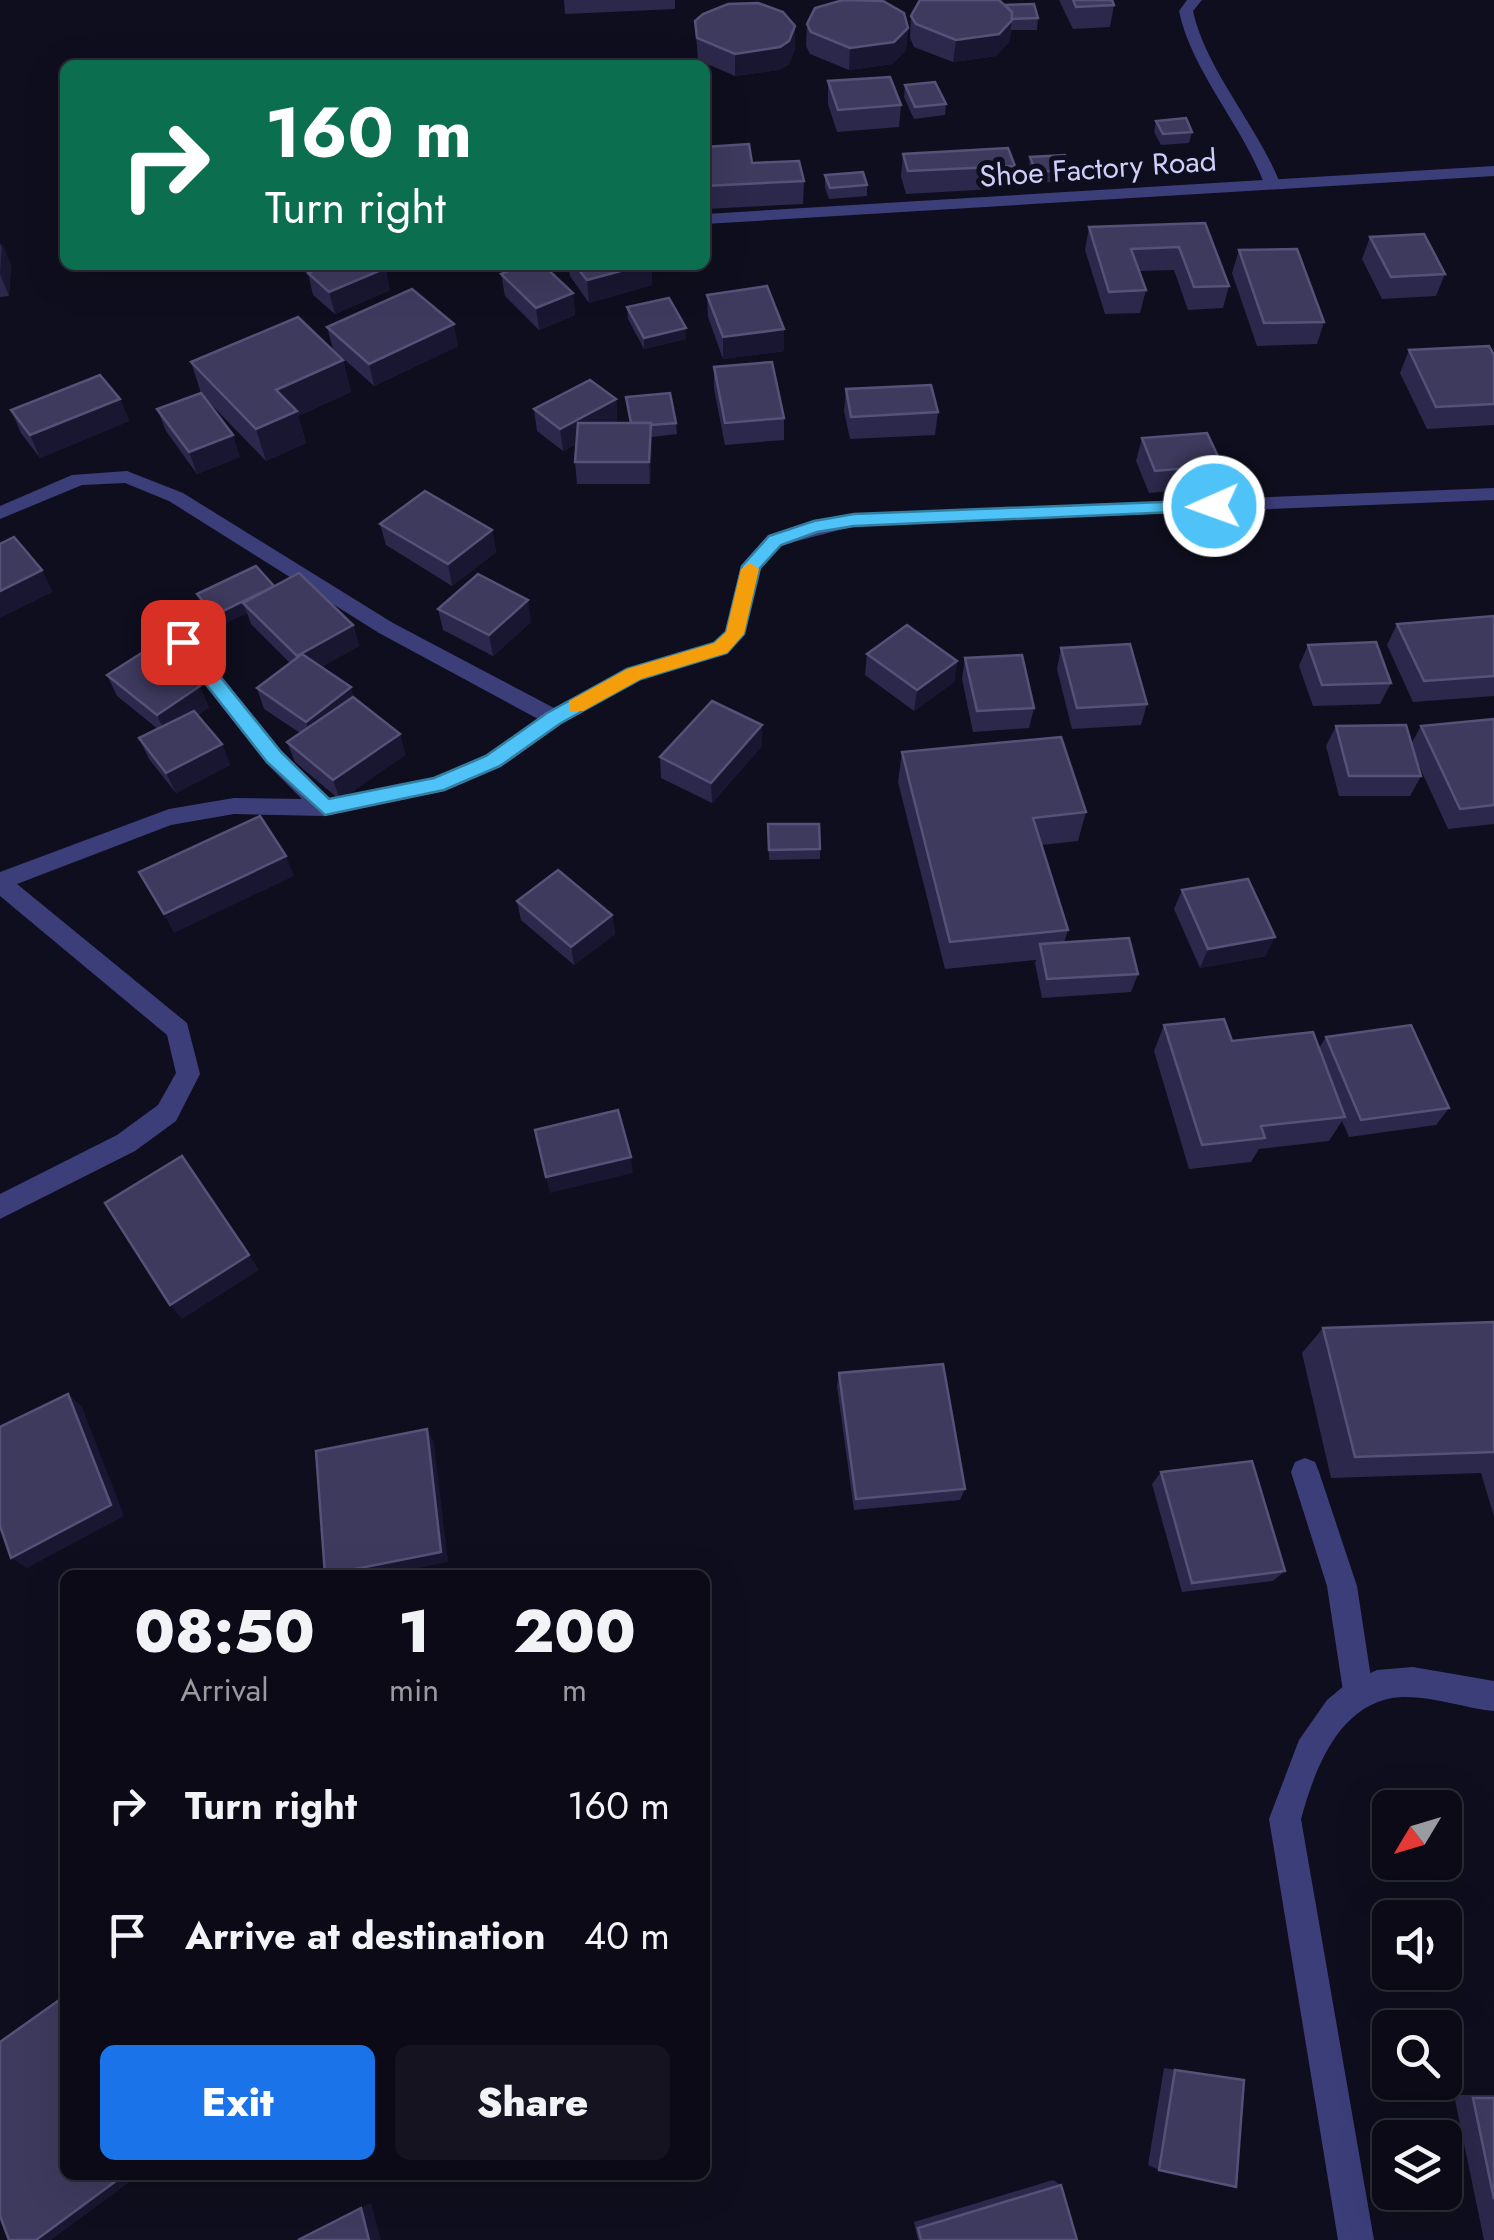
<!DOCTYPE html>
<html lang="en">
<head>
<meta charset="utf-8">
<style>
  :root { --surface:#0b0a16; --page:#14131f; --text:#f1f3f6; --muted:#9a9aa1; --line:#2b2b35; --accent:#1a73e8 }
  body { margin:0; font-family:Jost,sans-serif; background:var(--page); color:var(--text); height:100vh; display:flex; flex-direction:column; font-size:38px; white-space:nowrap }
  * { box-sizing:border-box; margin:0 }
  p { font-size:32px; color:var(--muted) }
  .icon { flex:none; width:55px; height:55px; fill:none; stroke:currentColor; stroke-width:2; stroke-linecap:round; stroke-linejoin:round }
  .map { position:relative; flex:1; overflow:hidden }
  .panel { position:absolute; left:60px; top:1570px; width:650px; height:610px; display:flex; flex-direction:column; background:var(--surface); border-radius:15px; box-shadow:0 10px 40px #0002,0 0 0 2px var(--line) }
  .panel>* { flex:none }
  .top-card { position:absolute; left:60px; top:60px; width:650px; height:210px; border-radius:15px; box-shadow:0 10px 40px #0002,0 0 0 2px var(--line); background:#0b6e4f; color:#fff; overflow:hidden }
  .needle { width:65px; rotate:232deg }
  .controls { position:absolute; left:1372px; top:1790px; display:grid; gap:20px }
  .controls a { display:grid; place-items:center; width:90px; height:90px; border-radius:15px; background:var(--surface); box-shadow:0 10px 40px #0002,0 0 0 2px var(--line); font-size:50px }
  .pin { position:absolute; display:grid; place-items:center; width:85px; height:85px; color:#fff; margin:-42px; border-radius:20px; box-shadow:0 5px 15px #0006 }
  .me { position:absolute; width:110px; margin:-55px; rotate:268deg; stroke-linejoin:round; filter:drop-shadow(0 0 8px #0008) }
  .turn { display:flex; align-items:center; gap:35px; height:210px; padding:0 40px; font-size:45px }
  .turn .icon { width:130px; height:130px; stroke-width:2.5 }
  .turn b { display:block; font-size:70px; line-height:85px }
  .eta { display:flex; justify-content:space-evenly; align-items:center; height:170px; text-align:center }
  .eta b { font-size:60px; font-weight:800; line-height:70px }
  .action { display:flex; gap:20px; margin-top:auto; padding:20px 40px }
  .action a { flex:1; height:115px; border-radius:15px; background:var(--accent); color:#fff; font-size:40px; font-weight:800; line-height:115px; text-align:center }
  .action a+a { background:var(--page); color:var(--text) }
  ul { padding:0; list-style:none }
  li { display:flex; align-items:center; gap:30px; height:130px; padding:0 40px }
  li div { flex:1 }
  li b { display:block; font-size:38px }
  li em { font-style:normal }
  .map>svg:first-child { display:block }
</style>
</head>
<body>
<div class="map">
<svg width="1494" height="2240" viewBox="0 0 1494 2240">
  <rect width="100%" height="100%" fill="#0f0e1e"/>
  <g fill="none" stroke-linecap="round" stroke-linejoin="round">
    <g fill="#3c3e7a" fill-rule="evenodd">
      <path d="M 1187,0 L 1202,0 L 1193,11 C 1206,70 1257,125 1280,183 L 1278,186 L 1264,183 C 1242,125 1191,70 1179,11 Z"/>
      <polygon points="1305,1458 1315,1462 1319,1472 1357,1586 1373,1691 1369,1702 1358,1706 1347,1702 1343,1691 1327,1586 1291,1472 1295,1462"/>
    </g>
    <g fill="#3c3e7a" fill-rule="evenodd">
      <polygon points="1494,166 1494,176 705,224 705,214"/>
      <polygon points="127,471 183,493 393,623 554,708 627,669 714,643 725,632 741,566 768,535 814,520 855,514 1494,488 1494,500 855,526 782,545 760,568 744,635 728,653 641,679 561,724 501,767 445,791 325,816 234,814 171,825 17,884 187,1023 200,1074 176,1121 135,1151 0,1219 0,1194 117,1135 158,1105 176,1073 167,1035 0,896 0,872 169,809 234,798 302,799 266,763 153,619 153,609 167,609 282,751 329,799 433,778 485,755 538,719 379,633 169,501 125,483 82,485 0,519 0,506 72,475"/>
      <path d="M 1413,1667 L 1494,1681 L 1494,1711 C 1464,1708 1433,1696 1402,1697 C 1340,1700 1315,1768 1301,1819 L 1374,2240 L 1338,2240 L 1269,1819 L 1299,1740 L 1327,1700 L 1345,1685 L 1377,1670 Z"/>
    </g>
  </g>
  <g fill="#2c284b">
    <polygon points="564,0 675,0 675,9 565,14"/>
    <polygon points="1059,0 1112,0 1114,5 1110,27 1073,29"/>
    <polygon points="1005,6 1038,18 1037,30 1011,30 1009,42 996,56 953,62 914,47 910,38 911,16"/>
    <polygon points="695,21 795,48 789,64 779,70 735,76 698,60"/>
    <polygon points="807,24 908,28 906,50 892,64 849,70 810,54 806,46"/>
    <polygon points="828,81 901,105 899,127 837,132 828,104"/>
    <polygon points="905,85 946,104 945,115 914,119 904,97"/>
    <polygon points="1156,121 1192,132 1189,143 1161,145 1154,132"/>
    <polygon points="705,147 804,181 803,204 705,209"/>
    <polygon points="903,154 1015,166 1012,188 906,194 901,176"/>
    <polygon points="1030,157 1071,170 1069,181 1034,183 1029,169"/>
    <polygon points="825,175 867,185 867,196 829,199 825,187"/>
    <polygon points="1205,223 1229,286 1223,308 1188,310 1174,270 1139,271 1146,290 1140,313 1105,314 1085,250 1089,227"/>
    <polygon points="1370,237 1445,274 1436,296 1382,299 1362,259"/>
    <polygon points="0,243 11,265 9,296 0,297"/>
    <polygon points="1239,250 1324,322 1317,344 1257,346 1232,273"/>
    <polygon points="568,265 651,265 652,285 589,303 570,276"/>
    <polygon points="308,273 390,290 335,314 313,295"/>
    <polygon points="501,274 573,293 575,315 539,330 505,296"/>
    <polygon points="707,295 784,351 723,359 708,317"/>
    <polygon points="627,307 686,328 686,339 644,349 628,319"/>
    <polygon points="327,327 458,346 374,386 333,349"/>
    <polygon points="1409,350 1494,355 1494,425 1427,429 1400,373"/>
    <polygon points="343,360 351,392 298,416 306,443 266,461 206,399 240,457 197,474 166,431 157,409 201,393 191,362"/>
    <polygon points="714,367 784,418 784,440 725,445 714,389"/>
    <polygon points="846,389 938,412 935,435 850,439 844,411"/>
    <polygon points="626,397 676,423 677,434 652,437 650,484 577,484 575,462 576,444 563,451 537,431 534,409 616,399 617,421 614,423 630,423"/>
    <polygon points="120,399 129,421 40,458 21,433 11,410"/>
    <polygon points="1142,438 1222,465 1215,487 1149,493 1136,461"/>
    <polygon points="380,524 492,530 496,552 452,586 386,545"/>
    <polygon points="274,586 353,625 359,646 321,667 354,698 400,734 405,755 340,800 295,762 287,742 300,733 264,709 257,688 290,663 251,624 247,613 219,626 201,605 197,594"/>
    <polygon points="438,609 531,622 493,656 443,630"/>
    <polygon points="1494,616 1494,696 1413,702 1387,645 1397,624"/>
    <polygon points="1308,645 1391,683 1380,704 1313,706 1299,666"/>
    <polygon points="1061,648 1147,704 1141,725 1072,729 1057,669"/>
    <polygon points="867,654 957,661 954,682 914,711 865,675"/>
    <polygon points="965,658 1034,708 1029,728 973,732 962,679"/>
    <polygon points="107,675 209,707 198,715 222,744 230,765 176,793 149,759 139,738 158,729 117,696"/>
    <polygon points="1494,719 1494,824 1448,829 1416,759 1421,776 1410,796 1339,796 1326,746 1336,726 1411,744 1421,726"/>
    <polygon points="762,746 712,803 661,778 660,757"/>
    <polygon points="902,752 1086,812 1078,841 1041,845 1068,930 1064,943 1138,974 1131,992 1042,998 1035,963 1036,960 945,969 898,782"/>
    <polygon points="768,824 820,849 820,859 769,860"/>
    <polygon points="1182,890 1266,956 1200,968 1174,909"/>
    <polygon points="517,901 612,915 615,934 574,965 521,920"/>
    <polygon points="1164,1025 1232,1041 1319,1048 1326,1037 1449,1108 1436,1125 1349,1137 1342,1121 1329,1141 1259,1149 1251,1162 1189,1169 1154,1051"/>
    <polygon points="1494,1322 1494,1516 1481,1473 1331,1478 1302,1353 1323,1328"/>
    <polygon points="839,1373 965,1489 960,1500 854,1510 837,1386"/>
    <polygon points="1161,1472 1285,1571 1273,1581 1182,1592 1152,1484"/>
    <polygon points="1164,2068 1244,2080 1159,2170 1148,2165"/>
    <polygon points="1454,2095 1494,2095 1494,2240 1484,2240"/>
    <polygon points="1053,2180 1061,2185 1077,2240 918,2240 914,2222"/>
  </g>
  <g fill="#191631">
    <polygon points="1012,20 1009,42 996,56 953,62 956,40"/>
    <polygon points="795,26 795,48 789,64 779,70 735,76 735,54"/>
    <polygon points="908,28 906,50 892,64 849,70 850,48"/>
    <polygon points="2,242 11,265 9,296 0,274"/>
    <polygon points="643,265 651,265 652,285 589,303 587,280"/>
    <polygon points="386,268 390,290 335,314 329,292"/>
    <polygon points="573,293 575,315 539,330 536,308"/>
    <polygon points="454,324 458,346 374,386 369,364"/>
    <polygon points="686,328 686,339 644,349 644,338"/>
    <polygon points="784,329 784,351 723,359 723,337"/>
    <polygon points="343,360 351,392 298,416 306,443 266,461 256,429 276,390"/>
    <polygon points="120,399 129,421 40,458 30,435"/>
    <polygon points="616,399 617,421 563,451 560,429"/>
    <polygon points="651,423 652,446 650,484 649,462"/>
    <polygon points="233,435 240,457 197,474 189,452"/>
    <polygon points="492,530 496,552 452,586 448,564"/>
    <polygon points="42,570 53,592 0,618 0,591"/>
    <polygon points="274,587 243,603 247,613 219,626 215,615"/>
    <polygon points="528,600 531,622 493,656 489,635"/>
    <polygon points="353,625 359,646 304,677 297,656"/>
    <polygon points="957,661 954,682 914,711 917,690"/>
    <polygon points="200,686 209,707 166,736 157,715"/>
    <polygon points="351,687 357,708 313,742 306,722"/>
    <polygon points="762,725 762,746 712,803 711,783"/>
    <polygon points="400,734 405,755 340,800 333,780"/>
    <polygon points="222,744 230,765 176,793 166,773"/>
    <polygon points="286,856 294,876 174,933 164,914"/>
    <polygon points="612,915 615,934 574,965 571,947"/>
    <polygon points="1275,937 1266,956 1200,968 1208,949"/>
    <polygon points="631,1157 633,1173 550,1193 546,1177"/>
    <polygon points="249,1255 259,1270 182,1319 170,1305"/>
    <polygon points="68,1394 82,1407 124,1516 27,1568 11,1558"/>
    <polygon points="427,1429 434,1442 448,1562 385,1575 330,1575"/>
    <polygon points="124,2175 139,2175 51,2240 36,2240"/>
    <polygon points="371,2203 381,2240 369,2240 361,2208"/>
  </g>
  <g fill="#3e3a5e" stroke="#555177" stroke-width="2.5">
    <polygon points="843,0 883,1 904,13 908,28 894,42 850,48 811,32 807,24 815,8"/>
    <polygon points="920,0 999,0 1012,12 1012,20 999,34 956,40 916,24 911,16"/>
    <polygon points="1073,0 1112,0 1114,5 1076,7"/>
    <polygon points="758,3 783,12 795,26 789,41 780,47 735,54 697,38 695,21 703,14 728,4"/>
    <polygon points="1034,4 1038,18 1012,19 1012,12 1005,5"/>
    <polygon points="890,77 901,105 838,110 828,81"/>
    <polygon points="935,82 946,104 915,107 905,85"/>
    <polygon points="1186,118 1192,132 1163,134 1156,121"/>
    <polygon points="749,144 752,163 799,161 804,181 705,186 705,147"/>
    <polygon points="1008,148 1015,166 908,171 903,154"/>
    <polygon points="1065,155 1071,170 1036,172 1030,157"/>
    <polygon points="863,172 867,185 830,188 825,175"/>
    <polygon points="1205,223 1229,286 1194,287 1179,247 1131,249 1146,290 1109,292 1089,227"/>
    <polygon points="1424,234 1445,274 1391,277 1370,237"/>
    <polygon points="1297,249 1324,322 1264,323 1239,250"/>
    <polygon points="326,265 382,265 386,268 329,292 308,273"/>
    <polygon points="524,265 543,265 573,293 536,308 501,274"/>
    <polygon points="575,265 643,265 587,280"/>
    <polygon points="767,286 784,329 723,337 707,295"/>
    <polygon points="412,289 454,324 369,364 327,327"/>
    <polygon points="669,298 686,328 644,338 627,307"/>
    <polygon points="298,317 343,360 276,390 297,411 256,429 191,362"/>
    <polygon points="1489,346 1494,355 1494,404 1436,407 1409,350"/>
    <polygon points="772,362 784,418 725,423 714,367"/>
    <polygon points="100,375 120,399 30,435 11,410"/>
    <polygon points="590,380 616,399 560,429 534,409"/>
    <polygon points="931,385 938,412 851,417 846,389"/>
    <polygon points="201,393 233,435 189,452 157,409"/>
    <polygon points="670,393 676,423 651,425 651,423 631,423 626,397"/>
    <polygon points="578,423 651,423 649,462 575,462"/>
    <polygon points="1207,433 1222,465 1155,471 1142,438"/>
    <polygon points="425,491 492,530 448,564 380,524"/>
    <polygon points="14,537 42,570 0,591 0,544"/>
    <polygon points="256,566 274,586 215,615 197,594"/>
    <polygon points="299,573 353,625 297,656 243,603"/>
    <polygon points="478,574 528,600 489,635 438,609"/>
    <polygon points="1494,616 1494,676 1424,681 1397,624"/>
    <polygon points="907,625 957,661 917,690 867,654"/>
    <polygon points="1376,642 1391,683 1322,685 1308,645"/>
    <polygon points="1130,644 1147,704 1077,708 1061,648"/>
    <polygon points="151,647 200,686 157,715 107,675"/>
    <polygon points="302,654 351,687 306,722 257,688"/>
    <polygon points="1022,655 1034,708 977,711 965,658"/>
    <polygon points="353,697 400,734 333,780 287,742"/>
    <polygon points="712,701 762,725 711,783 660,757"/>
    <polygon points="194,711 222,744 166,773 139,738"/>
    <polygon points="1494,719 1494,805 1460,809 1421,726"/>
    <polygon points="1406,725 1421,776 1349,776 1336,726"/>
    <polygon points="1061,737 1086,812 1033,818 1068,930 950,942 902,752"/>
    <polygon points="260,816 286,856 164,914 139,872"/>
    <polygon points="768,824 819,824 820,849 769,850"/>
    <polygon points="558,870 612,915 571,947 517,901"/>
    <polygon points="1248,879 1275,937 1208,949 1182,890"/>
    <polygon points="1129,938 1138,974 1047,979 1040,944"/>
    <polygon points="1224,1019 1232,1041 1313,1032 1345,1117 1261,1126 1265,1138 1202,1145 1164,1025"/>
    <polygon points="1411,1025 1449,1108 1361,1120 1326,1037"/>
    <polygon points="618,1110 631,1157 546,1177 535,1130"/>
    <polygon points="182,1156 249,1255 170,1305 105,1203"/>
    <polygon points="1494,1322 1494,1452 1355,1457 1323,1328"/>
    <polygon points="943,1364 965,1489 856,1499 839,1373"/>
    <polygon points="68,1394 111,1505 11,1558 0,1526 0,1427"/>
    <polygon points="427,1429 441,1552 325,1575 316,1451"/>
    <polygon points="1252,1461 1285,1571 1192,1583 1161,1472"/>
    <polygon points="65,1996 65,2175 124,2175 36,2240 9,2240 0,2216 0,2042"/>
    <polygon points="1175,2070 1244,2080 1236,2187 1159,2170"/>
    <polygon points="1473,2098 1494,2098 1494,2199"/>
    <polygon points="1061,2185 1077,2240 921,2240 918,2228"/>
    <polygon points="361,2208 369,2240 298,2240"/>
  </g>
  <polygon fill="#4fc3f7" stroke="#337fa1" stroke-width="2.5" points="1214,500 1223,506 1220,510 854,526 817,532 781,545 760,568 744,634 727,653 641,679 561,723 500,766 444,790 325,815 267,762 173,642 183,636 189,638 281,752 329,799 434,778 486,756 547,713 627,669 714,643 726,632 742,566 769,536 814,521 854,514"/>
  <polygon fill="#f59e0b" points="750,563 759,569 744,634 727,653 641,679 583,711 569,711 569,701 627,669 714,643 726,632 741,569"/>
  <g text-anchor="middle" dominant-baseline="central" stroke-width="10" stroke-linejoin="round" paint-order="stroke">
    <g font-size="30" fill="#d0cffb" stroke="#0f0e1e">
      <text transform="translate(1098 168) rotate(-4)">Shoe Factory Road</text>
    </g>
  </g>
</svg>
<div class="controls">
<a><svg class="needle" viewBox="-14 -14 28 28"><path d="M0-13l5 13h-10z" fill="#e53935"/><path d="M0 13l5-13h-10z" fill="#9a9aa1"/></svg></a>
<a><svg class="icon" aria-label="sound" viewBox="0 0 24 24"><path d="M4 9h4l5-4v14l-5-4H4zM17 9q2 3 0 6"/></svg></a>
<a><svg class="icon" aria-label="search" viewBox="0 0 24 24"><circle cx="10" cy="10" r="6"/><path d="M15 15l6 6"/></svg></a>
<a><svg class="icon" aria-label="layers" viewBox="0 0 24 24"><path d="M12 4l9 5-9 5-9-5zM3 14l9 5 9-5"/></svg></a>
</div>
<div class="pin" style="left:183px;top:642px;background:#d93025"><svg class="icon" aria-label="arrive" viewBox="0 0 24 24"><path d="M6 21V4h12l-3 4 3 4H6"/></svg></div>
<svg class="me" style="left:1214px;top:506px" viewBox="-20 -20 40 40"><circle r="17" fill="#4fc3f7" stroke="#fff" stroke-width="3"/><path d="M0-11L8 9 0 5-8 9z" fill="#fff"/></svg>
<div class="top-card">
<div class="turn"><svg class="icon" aria-label="right" viewBox="0 0 24 24"><path d="M7 20v-9h11M14 6l5 5-5 5"/></svg><div><b>160 m</b>Turn right</div></div>
</div>
<section class="panel">
<div class="eta">
<div><b>08:50</b><p>Arrival</p></div>
<div><b>1</b><p>min</p></div>
<div><b>200</b><p>m</p></div>
</div>
<ul>
<li><svg class="icon" aria-label="right" viewBox="0 0 24 24"><path d="M7 20v-9h11M14 6l5 5-5 5"/></svg><div><b>Turn right</b></div><em>160 m</em></li>
<li><svg class="icon" aria-label="arrive" viewBox="0 0 24 24"><path d="M6 21V4h12l-3 4 3 4H6"/></svg><div><b>Arrive at destination</b></div><em>40 m</em></li>
</ul>
<div class="action"><a>Exit</a><a>Share</a></div>
</section>
</div>
</body>
</html>
